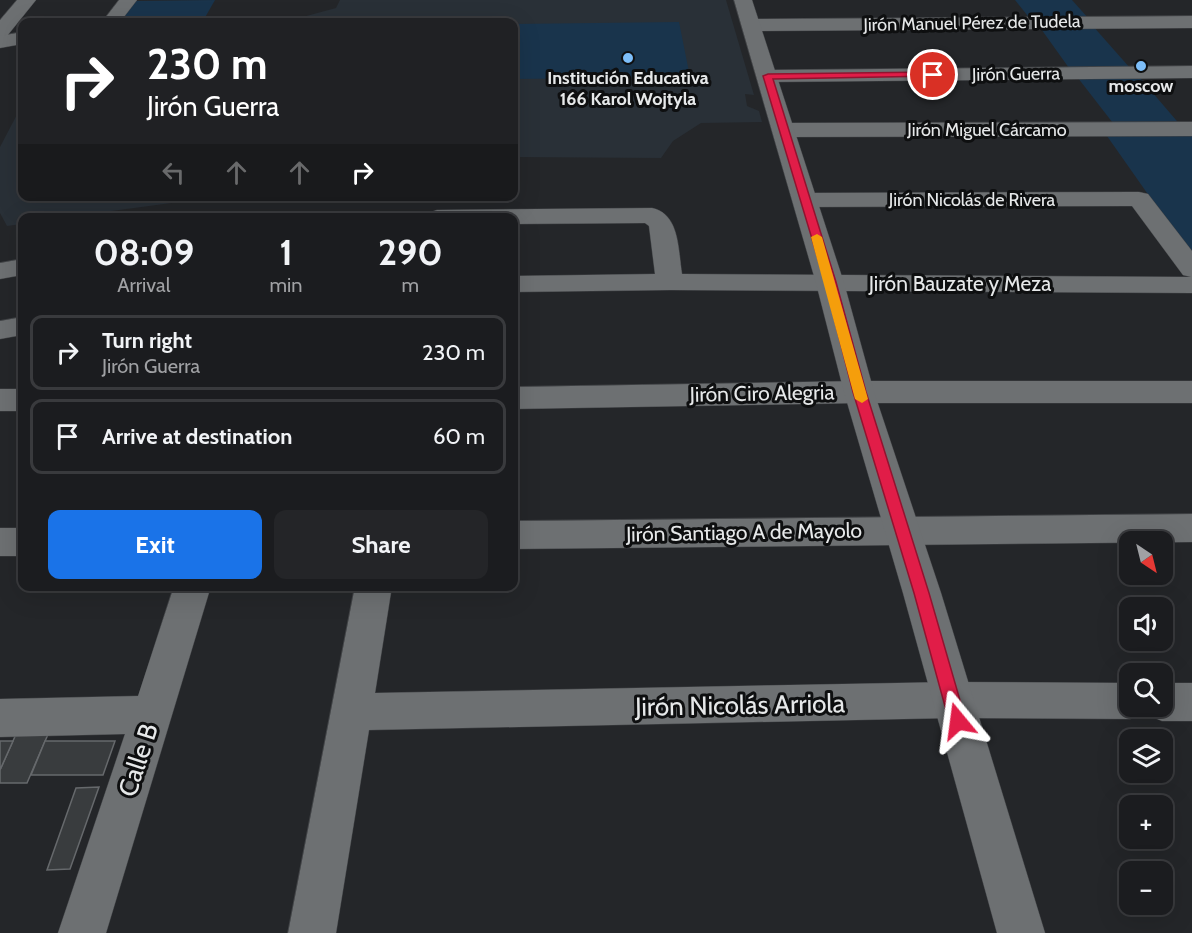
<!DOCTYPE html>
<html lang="en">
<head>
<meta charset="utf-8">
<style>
  :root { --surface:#1b1c1f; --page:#242528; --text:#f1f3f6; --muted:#a0a1a4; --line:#393a3d; --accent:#1a73e8 }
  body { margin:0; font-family:Cabin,sans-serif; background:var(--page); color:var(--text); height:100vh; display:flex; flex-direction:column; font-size:22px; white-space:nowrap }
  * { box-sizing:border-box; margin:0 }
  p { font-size:20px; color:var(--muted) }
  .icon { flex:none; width:33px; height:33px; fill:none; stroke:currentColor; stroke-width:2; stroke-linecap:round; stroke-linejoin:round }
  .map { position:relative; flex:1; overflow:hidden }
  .panel { position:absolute; left:18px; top:213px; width:500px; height:378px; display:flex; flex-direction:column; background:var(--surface); border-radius:12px; box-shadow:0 6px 24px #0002,0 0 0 2px var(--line) }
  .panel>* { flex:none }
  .hud { position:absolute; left:18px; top:18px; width:500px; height:183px; border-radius:12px; box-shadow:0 6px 24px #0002,0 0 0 2px var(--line); background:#202124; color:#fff; overflow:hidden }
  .needle { width:39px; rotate:145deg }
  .tools { position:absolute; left:1119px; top:531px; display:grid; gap:12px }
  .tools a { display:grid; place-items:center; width:54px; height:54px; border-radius:12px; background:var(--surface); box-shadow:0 6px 24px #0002,0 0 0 2px var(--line); font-size:30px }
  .pin { position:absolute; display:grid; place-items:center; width:51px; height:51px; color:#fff; margin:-26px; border:3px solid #fff; border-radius:50%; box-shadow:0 2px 6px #0007 }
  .me { position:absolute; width:66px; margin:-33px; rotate:344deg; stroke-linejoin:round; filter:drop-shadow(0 0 4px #0008) }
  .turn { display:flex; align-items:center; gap:21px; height:126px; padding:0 30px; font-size:27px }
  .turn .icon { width:78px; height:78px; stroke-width:2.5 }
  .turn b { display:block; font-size:42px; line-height:51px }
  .lanes { display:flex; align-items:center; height:57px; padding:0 30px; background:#0003; justify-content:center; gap:30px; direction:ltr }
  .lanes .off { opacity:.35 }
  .eta { display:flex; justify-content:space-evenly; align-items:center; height:102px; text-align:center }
  .eta b { font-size:36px; font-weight:800; line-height:42px }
  .primary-button { display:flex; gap:12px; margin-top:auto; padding:12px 30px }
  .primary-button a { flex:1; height:69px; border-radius:12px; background:var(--accent); color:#fff; font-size:24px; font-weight:800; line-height:69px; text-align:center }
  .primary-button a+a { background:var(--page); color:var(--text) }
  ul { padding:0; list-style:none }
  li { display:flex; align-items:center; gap:18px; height:75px; margin:0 12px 9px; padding:0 18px; border:3px solid var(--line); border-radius:12px }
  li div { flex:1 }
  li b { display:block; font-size:22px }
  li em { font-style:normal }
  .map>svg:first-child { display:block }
</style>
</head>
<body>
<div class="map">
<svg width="1192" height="933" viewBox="0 0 1192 933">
  <rect width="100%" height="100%" fill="#242629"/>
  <g fill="#293037">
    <polygon points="340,0 726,0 754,95 745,94 747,106 759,111 762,122 701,123 673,141 661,158 513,157 513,22 284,22 336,8"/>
    <polygon points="22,105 22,196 216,197 67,217 22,218 22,224 7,226 0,213 0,147"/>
  </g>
  <g fill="#19344c">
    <polygon points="215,0 203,21 120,22 135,1"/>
    <polygon points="1015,0 1072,0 1089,19 1031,20"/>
    <polygon points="679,22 690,77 513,79 513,24"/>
    <polygon points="1092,25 1130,68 1069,68 1039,26"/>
    <polygon points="1078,78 1140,78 1182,127 1116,127"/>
    <polygon points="1107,136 1192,136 1192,257"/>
  </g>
  <g fill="#393c3e" stroke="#66696c" stroke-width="1.5">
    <polygon points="17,732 49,732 27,783 0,783 0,770"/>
    <polygon points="0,741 13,741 0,770"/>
    <polygon points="45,741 115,741 103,775 31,775"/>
    <polygon points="99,787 70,869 47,870 76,788"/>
  </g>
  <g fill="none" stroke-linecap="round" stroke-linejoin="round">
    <g stroke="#414346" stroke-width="1">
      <g id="minor">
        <polygon points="17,0 36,0 7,36 0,38 0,20"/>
        <polygon points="1192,16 1192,28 751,31 744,29 742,25 744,21 751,19"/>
        <polygon points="1192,66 1192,78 768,82 761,80 758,76 761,72 768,70"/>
        <polygon points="1192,122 1192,136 783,137 775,135 772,130 775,125 783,123"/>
        <path d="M 1139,192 L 1148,194 L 1192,251 L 1192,293 L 670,290 L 513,292 L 513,276 L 655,274 L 649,226 L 645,223 L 513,224 L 513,218 L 425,218 L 428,213 L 437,210 L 652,208 C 680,214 678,250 682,274 L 1191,277 L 1183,275 L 1132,206 L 805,207 L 796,205 L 793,200 L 796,195 L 805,193 Z"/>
        <polygon points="22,259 22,275 0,279 0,263"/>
        <polygon points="22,317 22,335 0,339 0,321"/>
        <polygon points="859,381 1192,381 1192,403 859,403 513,409 513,387"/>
        <rect x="0" y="389" width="22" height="22"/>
        <polygon points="1192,514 1192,542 513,549 513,521"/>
        <rect x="0" y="528" width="22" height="28"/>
        <polygon points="174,586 211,586 106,933 58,933 125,734 0,737 0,699 138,696"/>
        <polygon points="355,586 392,586 375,693 951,682 1130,683 1130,706 1162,706 1162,683 1192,683 1192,721 1162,721 1148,715 1146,711 1144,714 1130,719 951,718 369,730 336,933 288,933"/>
      </g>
    </g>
    <g stroke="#414346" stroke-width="1">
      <g id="tertiary">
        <polygon points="119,0 137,0 120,22 102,22"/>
        <polygon points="734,0 752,0 844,283 874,392 941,593 1045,933 997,933 903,593 844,392 816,283"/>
        <polygon points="22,32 22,44 0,48 0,36"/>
      </g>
    </g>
    <use href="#minor" fill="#6d7072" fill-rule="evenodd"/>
    <use href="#tertiary" fill="#6d7072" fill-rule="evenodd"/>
  </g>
  <polygon fill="#e11d48" stroke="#92132f" stroke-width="1.5" points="933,72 937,75 936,76 773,79 836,282 866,392 929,593 966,721 964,727 958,729 952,727 949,721 914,593 853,392 825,282 763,76 768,74"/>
  <polygon fill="#f59e0b" points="817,234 822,237 868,399 862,403 855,399 811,237"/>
  <g fill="#7dbef9" stroke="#0e0f10" stroke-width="2">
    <circle cx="628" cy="58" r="6"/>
    <circle cx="1141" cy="66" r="6"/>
  </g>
  <g text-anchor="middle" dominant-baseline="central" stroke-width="6" stroke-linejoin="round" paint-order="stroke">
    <g font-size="18" fill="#e6e8e9" stroke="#0e0f10">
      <text transform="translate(972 23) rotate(-1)">Jirón Manuel Pérez de Tudela</text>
      <text transform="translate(1016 74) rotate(-1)">Jirón Guerra</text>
      <text x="987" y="130">Jirón Miguel Cárcamo</text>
      <text x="972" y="200">Jirón Nicolás de Rivera</text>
    </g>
    <g font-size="18" font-weight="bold" fill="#e6e8e9" stroke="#0e0f10">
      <text x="628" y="78">Institución Educativa<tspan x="628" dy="21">166 Karol Wojtyla</tspan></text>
      <text x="1141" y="86">moscow</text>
    </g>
    <g font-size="21" fill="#e6e8e9" stroke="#0e0f10">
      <text x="960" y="283">Jirón Bauzate y Meza</text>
      <text transform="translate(762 393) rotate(-1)">Jirón Ciro Alegria</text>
      <text transform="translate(744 532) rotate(-1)">Jirón Santiago A de Mayolo</text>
    </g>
    <g font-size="26" fill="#e6e8e9" stroke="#0e0f10">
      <text transform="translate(740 705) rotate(-1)">Jirón Nicolás Arriola</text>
      <text transform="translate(138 760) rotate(-72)">Calle B</text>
    </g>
  </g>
</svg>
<div class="tools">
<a><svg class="needle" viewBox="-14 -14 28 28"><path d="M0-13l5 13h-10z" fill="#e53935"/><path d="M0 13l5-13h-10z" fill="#a0a1a4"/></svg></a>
<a><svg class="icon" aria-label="sound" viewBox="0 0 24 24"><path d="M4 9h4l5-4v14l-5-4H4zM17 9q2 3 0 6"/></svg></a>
<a><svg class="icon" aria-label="search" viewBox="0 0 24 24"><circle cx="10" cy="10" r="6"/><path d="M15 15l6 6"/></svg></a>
<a><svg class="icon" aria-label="layers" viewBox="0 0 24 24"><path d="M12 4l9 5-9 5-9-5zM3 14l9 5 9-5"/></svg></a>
<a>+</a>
<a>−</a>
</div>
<div class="pin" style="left:933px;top:75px;background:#d93025"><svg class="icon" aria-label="arrive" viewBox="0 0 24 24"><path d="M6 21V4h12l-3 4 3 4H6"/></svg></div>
<svg class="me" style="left:958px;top:721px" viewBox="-20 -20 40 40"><path d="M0-17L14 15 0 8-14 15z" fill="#e11d48" stroke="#fff" stroke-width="4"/></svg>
<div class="hud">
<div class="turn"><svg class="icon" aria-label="right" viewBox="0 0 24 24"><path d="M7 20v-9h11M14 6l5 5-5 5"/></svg><div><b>230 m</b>Jirón Guerra</div></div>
<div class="lanes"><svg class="icon off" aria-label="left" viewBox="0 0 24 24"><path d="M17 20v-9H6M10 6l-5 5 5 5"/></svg><svg class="icon off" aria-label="ahead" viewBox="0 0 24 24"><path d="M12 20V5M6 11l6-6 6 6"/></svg><svg class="icon off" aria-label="ahead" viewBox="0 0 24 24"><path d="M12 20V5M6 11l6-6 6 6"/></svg><svg class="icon" aria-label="right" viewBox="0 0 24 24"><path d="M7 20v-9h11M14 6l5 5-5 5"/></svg></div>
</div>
<section class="panel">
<div class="eta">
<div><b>08:09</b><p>Arrival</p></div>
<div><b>1</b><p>min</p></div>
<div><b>290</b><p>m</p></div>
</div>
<ul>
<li><svg class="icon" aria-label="right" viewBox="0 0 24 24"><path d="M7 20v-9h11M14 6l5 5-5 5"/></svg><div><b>Turn right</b><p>Jirón Guerra</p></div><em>230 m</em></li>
<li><svg class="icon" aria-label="arrive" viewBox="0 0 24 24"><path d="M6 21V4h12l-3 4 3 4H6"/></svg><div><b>Arrive at destination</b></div><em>60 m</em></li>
</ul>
<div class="primary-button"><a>Exit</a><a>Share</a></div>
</section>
</div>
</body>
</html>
